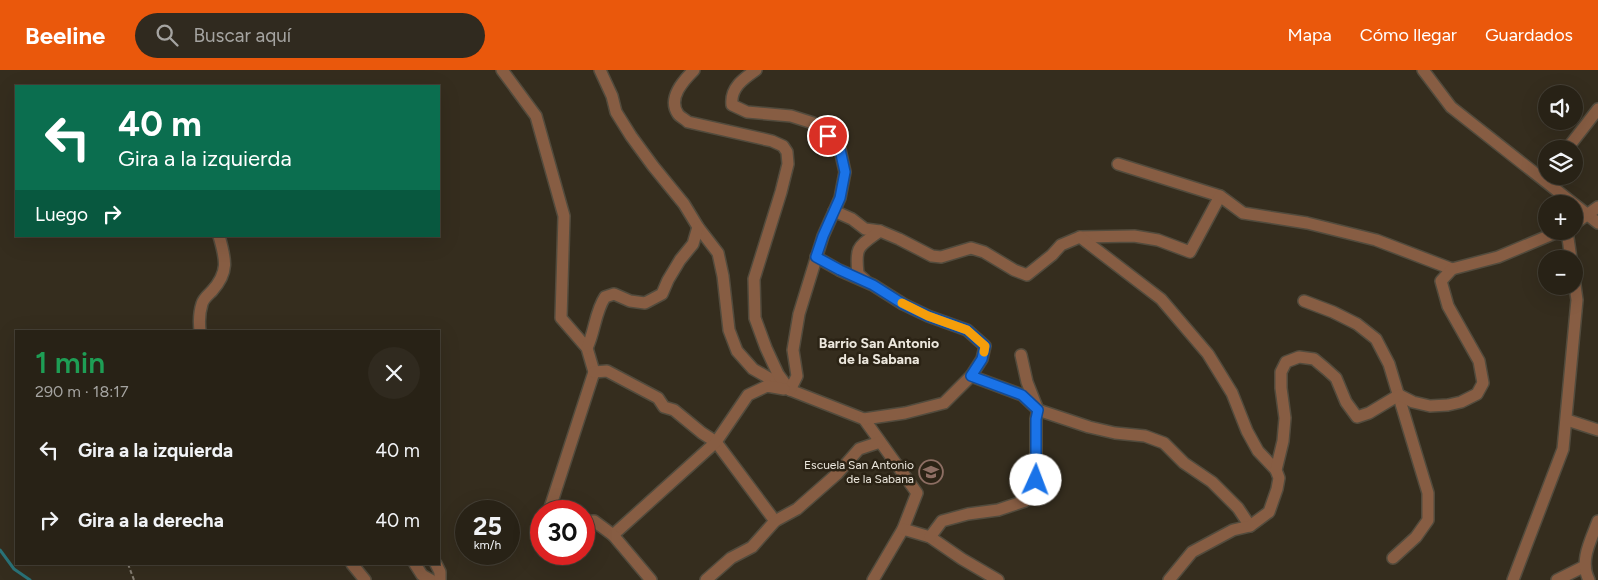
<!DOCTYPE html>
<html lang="es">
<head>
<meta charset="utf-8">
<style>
  :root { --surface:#282216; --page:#302a1f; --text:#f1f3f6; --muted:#a5a4a1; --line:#443f35; --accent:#ea580c }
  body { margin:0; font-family:Figtree,sans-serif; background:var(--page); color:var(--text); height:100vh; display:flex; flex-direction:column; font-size:19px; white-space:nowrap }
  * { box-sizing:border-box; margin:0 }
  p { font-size:16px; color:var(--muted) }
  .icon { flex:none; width:28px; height:28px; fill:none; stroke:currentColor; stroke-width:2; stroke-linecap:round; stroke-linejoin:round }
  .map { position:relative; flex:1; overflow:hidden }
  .drawer { position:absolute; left:15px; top:260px; width:425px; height:235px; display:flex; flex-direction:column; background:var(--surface); border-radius:0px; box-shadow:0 5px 20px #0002,0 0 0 1px var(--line) }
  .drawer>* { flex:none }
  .guide { position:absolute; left:15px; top:15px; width:425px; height:152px; border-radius:0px; box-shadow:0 5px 20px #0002,0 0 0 1px var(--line); background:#0b6e4f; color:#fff; overflow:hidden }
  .buttons { position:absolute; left:1538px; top:15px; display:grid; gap:10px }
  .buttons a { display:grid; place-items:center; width:45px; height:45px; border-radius:50%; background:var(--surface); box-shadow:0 5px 20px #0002,0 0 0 1px var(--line); font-size:25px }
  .speed { position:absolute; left:455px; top:430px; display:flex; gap:10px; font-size:25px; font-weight:700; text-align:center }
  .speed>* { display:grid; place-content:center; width:65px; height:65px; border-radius:50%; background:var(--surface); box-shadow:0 5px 20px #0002,0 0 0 1px var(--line); line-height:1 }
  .speed small { font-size:12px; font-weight:400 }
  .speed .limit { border:8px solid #d22; background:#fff; color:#111 }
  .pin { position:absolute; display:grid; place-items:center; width:42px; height:42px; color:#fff; margin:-21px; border:2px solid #fff; border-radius:50%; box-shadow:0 1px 5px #0007 }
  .me { position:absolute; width:55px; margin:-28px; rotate:2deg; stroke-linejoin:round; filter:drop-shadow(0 0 4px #0008) }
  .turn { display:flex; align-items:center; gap:18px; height:105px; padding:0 20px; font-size:22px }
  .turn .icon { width:65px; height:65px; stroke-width:2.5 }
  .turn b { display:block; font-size:35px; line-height:42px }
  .then { display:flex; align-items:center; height:48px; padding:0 20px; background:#0003; gap:10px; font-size:19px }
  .round { display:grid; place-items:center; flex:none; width:52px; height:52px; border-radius:26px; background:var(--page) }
  .head { display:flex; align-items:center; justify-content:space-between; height:85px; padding:0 20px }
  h1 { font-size:30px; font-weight:600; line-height:38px; color:#1e9e55 }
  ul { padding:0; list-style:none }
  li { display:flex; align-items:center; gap:15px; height:70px; padding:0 20px }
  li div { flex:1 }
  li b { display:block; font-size:19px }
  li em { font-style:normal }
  header { display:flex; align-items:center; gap:30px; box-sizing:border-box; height:70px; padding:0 25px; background:var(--accent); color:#fff }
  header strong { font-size:24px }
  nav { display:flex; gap:28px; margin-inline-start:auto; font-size:18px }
  .search { width:350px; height:45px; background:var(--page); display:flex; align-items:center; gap:12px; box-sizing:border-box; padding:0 18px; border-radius:28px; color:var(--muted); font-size:19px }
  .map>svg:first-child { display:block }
</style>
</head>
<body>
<header>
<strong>Beeline</strong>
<div class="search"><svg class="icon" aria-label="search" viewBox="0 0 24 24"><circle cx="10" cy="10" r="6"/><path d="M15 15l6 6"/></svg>Buscar aquí</div>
<nav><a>Mapa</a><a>Cómo llegar</a><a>Guardados</a></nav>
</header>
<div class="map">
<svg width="1598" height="510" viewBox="0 0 1598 510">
  <rect width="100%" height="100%" fill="#352d1e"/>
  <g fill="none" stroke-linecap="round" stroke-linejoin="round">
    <polyline stroke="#2a7379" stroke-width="3" points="0,480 14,499 30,510"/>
    <g stroke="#524b3d" stroke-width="14">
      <g id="minor">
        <polyline points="502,0 536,46 564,146 561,248 587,278 594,302 549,441"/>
        <polyline points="600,0 612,26 616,42 631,66 653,96 684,134 698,157 718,183 723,206 729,260 737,281 753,299 790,320 864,349 917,423 903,459 873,510"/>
        <path d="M 694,0 C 684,10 667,28 678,44 C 680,47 685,49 688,52 L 772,71 L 783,76 L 787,82 L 788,94 L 781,122 L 754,209 L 755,248 L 766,278 L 778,304 L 786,315"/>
        <path d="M 756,0 C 743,9 730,18 732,35 L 747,42 L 791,46 L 813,53 L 839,75 L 845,102 L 840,128 L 823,166 L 799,244 L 793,280 L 797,306 L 790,320"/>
        <polyline points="1423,0 1451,37 1598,153"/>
        <polyline points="1567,79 1598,39"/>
        <polyline points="1118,94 1220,126 1243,143 1307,153 1376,170 1452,199 1498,187 1560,161"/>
        <polyline points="834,141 852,149 865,159 880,161 899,169 932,186 941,187 971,178 984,182 1014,200 1027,205 1052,185 1061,175 1080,167 1134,166 1158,170 1190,182 1220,126"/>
        <polyline points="1574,154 1598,137"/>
        <polyline points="1567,161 1571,189"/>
        <polyline points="1080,167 1161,229 1208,284 1232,323 1247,361 1258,381 1276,400"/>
        <polyline points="816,187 839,200 873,215 903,234 928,246 967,260 985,276 982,289 971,306 944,333 905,343 864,349"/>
        <path d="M 865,210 L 858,204 C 855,176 858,177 880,161"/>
        <polyline points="1304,231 1333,242 1357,254 1376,269 1389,294 1428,423 1428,450 1416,467 1393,488"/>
        <path d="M 200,261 C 199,252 199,243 202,234 C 203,229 208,225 212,221 C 229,202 226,190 219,166"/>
        <path d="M 587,278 C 595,261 595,242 605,227 L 614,224 L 630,231 L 645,233 L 662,224 L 668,210 L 680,190 L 693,174 L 698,157"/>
        <polyline points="594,302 607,301 658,328 664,337 674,340 702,363 716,372 775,451"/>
        <polyline points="971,306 1022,325 1038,340 1089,357 1115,363 1145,366 1164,373 1184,393 1212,412 1238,438 1250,456"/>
        <polyline points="1567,350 1598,360"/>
        <polyline points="584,452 594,451 613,465 716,372 748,325 767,316 784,319"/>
        <polyline points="903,459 930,467 962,489 998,510"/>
        <polyline points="613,465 651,510"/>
        <polyline points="930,467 942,451 968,444 998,440 1025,431 1036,410 1036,349 1038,340 1027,312 1021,285"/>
        <polyline points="352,494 365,510"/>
        <polyline points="415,494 422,505 431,510"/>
        <polyline points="436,494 440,502 440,510"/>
        <polyline points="706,510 731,488 752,477 775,451 797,439 838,403 859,379 880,372"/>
        <polyline points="1169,510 1192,482 1233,460 1250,456 1269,442 1277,419 1279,408 1276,400 1283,371 1285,348 1281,318 1281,302 1286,292 1299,287 1314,289 1326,299 1336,308 1346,332 1357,347 1369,343 1399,325 1413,332 1430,336 1448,335 1461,332 1477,324 1483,313 1479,291 1448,236 1441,211 1452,199"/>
        <polyline points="1513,510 1563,379 1577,230 1574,208"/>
        <polyline points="1557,510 1585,496"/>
        <path d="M 1589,510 C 1579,491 1591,470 1598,451"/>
      </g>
    </g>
    <polyline stroke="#888175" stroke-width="2" stroke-dasharray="4 2.5" stroke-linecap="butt" points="128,494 134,510"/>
    <use href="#minor" stroke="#875d43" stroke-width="11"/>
  </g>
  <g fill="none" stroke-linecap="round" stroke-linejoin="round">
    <g stroke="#114b97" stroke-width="12">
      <polyline id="route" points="828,66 839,75 845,102 840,128 823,166 816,187 840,200 873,215 903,234 928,246 967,260 985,276 982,289 971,306 1022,325 1038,340 1036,349 1036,410"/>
    </g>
    <use href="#route" stroke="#1a73e8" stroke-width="9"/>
    <polyline stroke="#f59e0b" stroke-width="9" points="902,233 928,246 967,260 985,276 984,282"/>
  </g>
  <defs>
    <g id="school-ring" transform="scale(1.25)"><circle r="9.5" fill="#2b2315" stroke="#8d6e63" stroke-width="1.5"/><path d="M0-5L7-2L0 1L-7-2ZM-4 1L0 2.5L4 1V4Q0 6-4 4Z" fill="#8d6e63"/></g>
  </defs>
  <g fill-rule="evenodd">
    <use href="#school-ring" x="931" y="402"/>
  </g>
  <g text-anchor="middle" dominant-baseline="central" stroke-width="5" stroke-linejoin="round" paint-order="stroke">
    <g font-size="12" fill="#ece7dd" stroke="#2b2315" text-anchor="end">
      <text x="914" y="395">Escuela San Antonio<tspan x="914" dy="14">de la Sabana</tspan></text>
    </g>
    <g font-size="14" font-weight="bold" fill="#ece7dd" stroke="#2b2315">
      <text x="879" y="273">Barrio San Antonio<tspan x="879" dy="16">de la Sabana</tspan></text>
    </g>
  </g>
</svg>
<div class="buttons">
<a><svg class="icon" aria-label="sound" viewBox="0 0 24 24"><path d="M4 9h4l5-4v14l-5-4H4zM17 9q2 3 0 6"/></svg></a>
<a><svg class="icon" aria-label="layers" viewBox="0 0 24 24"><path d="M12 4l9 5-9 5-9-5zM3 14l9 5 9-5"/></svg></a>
<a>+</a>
<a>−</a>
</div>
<div class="speed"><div>25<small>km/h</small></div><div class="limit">30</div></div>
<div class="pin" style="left:828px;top:66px;background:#d93025"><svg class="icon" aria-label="arrive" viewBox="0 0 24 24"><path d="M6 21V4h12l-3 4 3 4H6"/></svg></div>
<svg class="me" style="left:1036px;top:410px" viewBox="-20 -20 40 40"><circle r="19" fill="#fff"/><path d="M0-13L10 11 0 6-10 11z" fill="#1a73e8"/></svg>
<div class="guide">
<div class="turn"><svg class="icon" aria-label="left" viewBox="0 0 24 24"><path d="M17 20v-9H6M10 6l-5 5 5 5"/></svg><div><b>40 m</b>Gira a la izquierda</div></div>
<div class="then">Luego<svg class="icon" aria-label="right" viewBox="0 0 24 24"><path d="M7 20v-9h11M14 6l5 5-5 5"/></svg></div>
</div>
<section class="drawer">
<div class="head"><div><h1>1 min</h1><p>290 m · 18:17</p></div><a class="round"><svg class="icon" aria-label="close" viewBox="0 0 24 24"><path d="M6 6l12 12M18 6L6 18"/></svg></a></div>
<ul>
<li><svg class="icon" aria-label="left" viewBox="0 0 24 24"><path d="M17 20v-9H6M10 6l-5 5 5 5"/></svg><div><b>Gira a la izquierda</b></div><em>40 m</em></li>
<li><svg class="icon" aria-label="right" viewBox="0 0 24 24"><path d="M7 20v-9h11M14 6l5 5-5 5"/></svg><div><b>Gira a la derecha</b></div><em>40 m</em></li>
</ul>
</section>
</div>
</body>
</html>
